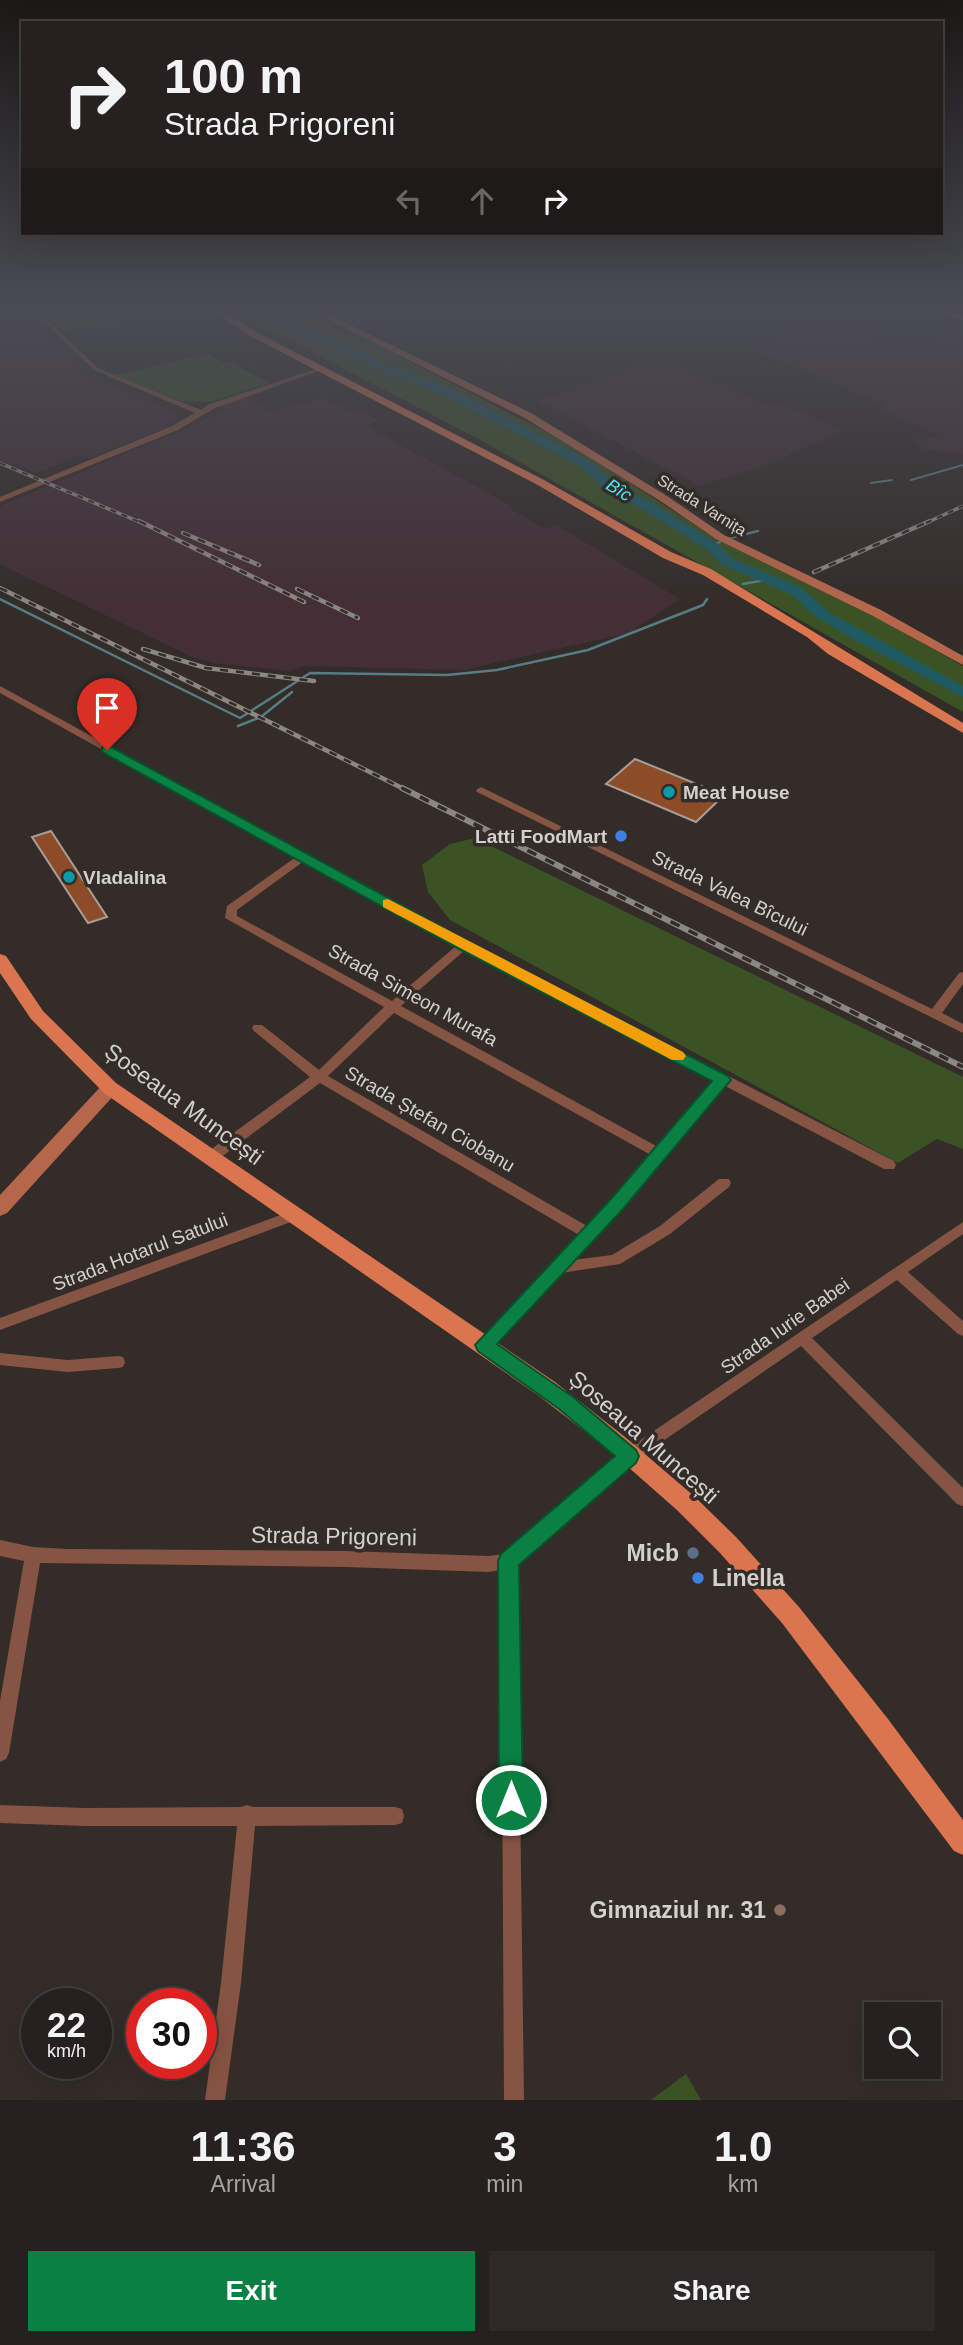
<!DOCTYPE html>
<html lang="en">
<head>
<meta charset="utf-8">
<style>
  :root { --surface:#26211f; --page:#2e2928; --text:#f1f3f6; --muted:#a4a3a4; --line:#423e3d; --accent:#0b8043 }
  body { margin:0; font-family:Arial,sans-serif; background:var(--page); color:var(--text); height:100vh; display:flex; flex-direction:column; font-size:26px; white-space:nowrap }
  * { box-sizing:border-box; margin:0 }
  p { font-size:23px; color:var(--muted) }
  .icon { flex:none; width:38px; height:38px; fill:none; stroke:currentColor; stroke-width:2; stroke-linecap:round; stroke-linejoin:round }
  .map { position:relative; height:2100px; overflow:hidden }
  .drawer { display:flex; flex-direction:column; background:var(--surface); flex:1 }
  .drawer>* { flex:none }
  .top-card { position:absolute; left:21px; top:21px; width:922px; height:214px; border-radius:0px; box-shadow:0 7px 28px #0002,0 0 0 2px var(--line); background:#26211f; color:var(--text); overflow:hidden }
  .controls { position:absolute; left:864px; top:2002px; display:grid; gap:14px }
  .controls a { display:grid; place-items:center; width:77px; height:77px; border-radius:0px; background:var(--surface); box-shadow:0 7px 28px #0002,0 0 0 2px var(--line); font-size:35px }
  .speed { position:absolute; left:21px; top:1988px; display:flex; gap:14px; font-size:35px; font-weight:700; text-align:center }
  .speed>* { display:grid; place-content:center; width:91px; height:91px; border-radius:50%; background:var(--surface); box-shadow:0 7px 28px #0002,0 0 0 2px var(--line); line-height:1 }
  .speed small { font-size:18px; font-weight:400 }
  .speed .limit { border:10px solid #d22; background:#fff; color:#111 }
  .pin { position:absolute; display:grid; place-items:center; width:60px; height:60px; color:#fff; margin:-72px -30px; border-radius:50% 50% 50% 0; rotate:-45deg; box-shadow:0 0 7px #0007 }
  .pin .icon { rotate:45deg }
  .me { position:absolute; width:77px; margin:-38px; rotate:0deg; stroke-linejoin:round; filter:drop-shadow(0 0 5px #0008) }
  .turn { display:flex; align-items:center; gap:24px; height:147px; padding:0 28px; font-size:32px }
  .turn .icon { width:91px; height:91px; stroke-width:2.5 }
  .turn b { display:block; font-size:49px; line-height:60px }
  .lanes { display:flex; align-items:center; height:66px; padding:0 28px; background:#0003; justify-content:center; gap:35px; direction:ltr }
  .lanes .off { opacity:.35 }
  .eta { display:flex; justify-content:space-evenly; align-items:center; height:119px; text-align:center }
  .eta b { font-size:42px; font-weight:700; line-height:49px }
  .action { display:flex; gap:14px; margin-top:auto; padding:14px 28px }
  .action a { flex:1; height:80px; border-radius:0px; background:var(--accent); color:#fff; font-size:28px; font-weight:700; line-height:80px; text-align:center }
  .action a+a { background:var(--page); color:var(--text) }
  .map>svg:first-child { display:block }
</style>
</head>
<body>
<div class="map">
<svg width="963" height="2100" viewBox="0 0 963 2100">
  <rect width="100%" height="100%" fill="#332c29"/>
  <g fill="#432f35">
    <polygon points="0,311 27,311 86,368 78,372 177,413 176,420 169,426 90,459 82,455 36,473 0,461"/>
    <polygon points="418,311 500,311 450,326"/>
    <polygon points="841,323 906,348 951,332 963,336 963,454 922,449 917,440 941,436 877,409 884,405 748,348 790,332 815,326 823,329"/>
    <polygon points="657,360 773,407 782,404 843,431 766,464 700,486 537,401"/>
    <polygon points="244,397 272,412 323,397 354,413 362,411 379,420 366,426 513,507 511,509 544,529 556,525 680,599 629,633 463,670 304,666 289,671 212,663 192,657 0,564 0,506 227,411 220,404"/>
  </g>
  <g fill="#3a5224">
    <path d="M 43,311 L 173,311 L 177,315 C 139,323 102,323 64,331 Z"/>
    <polygon points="239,311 295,311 346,334 356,334 568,443 718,540 862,609 963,666 963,712 484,442 258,324"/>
    <polygon points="208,354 224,363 230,362 269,383 210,402 181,401 115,375"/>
    <polygon points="475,838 963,1077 963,1149 937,1139 898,1163 450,920 428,892 422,865 450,844"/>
    <polygon points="686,2074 701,2100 651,2100"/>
  </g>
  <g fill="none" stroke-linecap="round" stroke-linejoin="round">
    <g stroke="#557d82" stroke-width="2">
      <polyline points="911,480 963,465"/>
      <polyline points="871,483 892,480"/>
    </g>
    <g stroke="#557d82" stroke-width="2.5">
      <polyline points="730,538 758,531"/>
      <polyline points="712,546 720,542"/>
      <polyline points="743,584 765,580"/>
      <polyline points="0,599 240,718 310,673 447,675 497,670 588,650 703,605 707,599"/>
      <polyline points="238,726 261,717 292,692"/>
    </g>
    <path fill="#1f5a62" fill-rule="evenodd" d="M 257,311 C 277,311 348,346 372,356 L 379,363 L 441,384 L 591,461 L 618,487 L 652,503 L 717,543 L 732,558 L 802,588 L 830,613 L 963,686 L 963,697 L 853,639 L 815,616 L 792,595 L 721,564 L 707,549 L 642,509 L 608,493 L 581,467 L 433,390 L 371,367 L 364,360 L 285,328 Z"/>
  </g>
  <g fill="#8d4c28" stroke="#a69e9a" stroke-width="2">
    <polygon points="635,759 724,795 696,822 606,784"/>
    <polygon points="51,831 107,917 88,923 32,837"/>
  </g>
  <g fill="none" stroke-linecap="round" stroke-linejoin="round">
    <g fill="#865442" fill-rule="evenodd">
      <polygon points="33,311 39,311 98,368 201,410 207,405 319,368 324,369 213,409 178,430 0,502 0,497 172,426 195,413 94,370"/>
      <path d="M 0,686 L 468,942 L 894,1161 L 896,1165 L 894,1169 L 884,1169 L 725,1086 L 622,1208 L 573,1260 L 612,1255 L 660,1226 L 719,1179 L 729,1179 L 731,1183 L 729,1187 L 670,1234 L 620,1264 L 561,1273 L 489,1349 L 484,1351 L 479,1349 L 477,1345 L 479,1341 L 579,1235 L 320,1083 L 216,1161 L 206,1161 L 204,1157 L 206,1153 L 310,1077 L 254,1031 L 252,1028 L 254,1025 L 262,1025 L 319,1070 L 384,1007 L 225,918 L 227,906 L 296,857 L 0,693 ZM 304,861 L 456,946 L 392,1001 L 237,916 L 237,910 ZM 465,950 L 715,1081 L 658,1147 L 401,1006 ZM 394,1013 L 651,1155 L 587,1226 L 328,1076 Z"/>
      <polygon points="481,787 932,1009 959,973 963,972 963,984 942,1013 963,1024 963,1033 477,792 476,790"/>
      <polygon points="294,1210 299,1211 301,1215 299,1219 0,1330 0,1318"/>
      <polygon points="963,1222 963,1234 908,1272 963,1321 963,1336 958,1334 897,1280 812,1338 963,1488 963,1506 957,1504 801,1346 634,1461 517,1564 524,2100 504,2100 501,1570 488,1572 346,1567 40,1563 9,1753 6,1759 0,1762 0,1701 24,1561 0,1556 0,1540 33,1547 67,1549 346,1551 488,1556 505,1554 624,1451"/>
      <polygon points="0,1353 68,1360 118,1356 123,1357 125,1362 123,1367 118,1368 68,1372 0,1365"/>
      <polygon points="0,1805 85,1808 241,1807 247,1805 253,1807 395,1807 402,1809 404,1816 402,1823 395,1825 255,1826 241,1983 225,2100 205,2100 221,1983 237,1826 85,1826 0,1823"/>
    </g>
    <g fill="#b6674b" fill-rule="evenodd">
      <polygon points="310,311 322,311 531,413 667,496 724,535 881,610 963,656 963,665 873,616 716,539 659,500 523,417"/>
      <polygon points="110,1081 116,1083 119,1088 116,1093 7,1213 0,1216 0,1195 104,1083"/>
    </g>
    <g fill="#db7550" fill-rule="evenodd">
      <polygon points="214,311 225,311 258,333 544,480 671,552 711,569 963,723 963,733 828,654 807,637 703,575 663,558 536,484 252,337"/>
      <polygon points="938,311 963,314 963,320 940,313"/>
      <polygon points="0,954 6,956 43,1011 116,1083 555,1382 625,1437 694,1496 736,1537 799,1607 888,1719 963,1820 963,1855 954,1851 782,1623 720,1553 678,1511 610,1451 539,1396 104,1093 31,1019 0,973"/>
    </g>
    <g stroke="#8c8684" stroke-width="3.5">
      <g id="rail-far2">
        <polyline points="0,463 142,523"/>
        <polyline points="926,523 963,506"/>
      </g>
    </g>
    <g stroke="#8c8684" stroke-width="4.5">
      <g id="rail-far1">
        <polyline points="139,521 304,602"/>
        <polyline points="183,533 259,565"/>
        <polyline points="814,572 930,521"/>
        <polyline points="0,588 406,790"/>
        <polyline points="297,589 358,618"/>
        <polyline points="143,649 206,668 314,681"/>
      </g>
    </g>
    <g stroke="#8c8684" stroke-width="6">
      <polyline id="rail" points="402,788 963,1067"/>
    </g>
    <use href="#rail-far2" stroke="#332c29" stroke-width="2" stroke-dasharray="6" stroke-linecap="butt"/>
    <use href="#rail-far1" stroke="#332c29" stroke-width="2.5" stroke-dasharray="8" stroke-linecap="butt"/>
    <use href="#rail" stroke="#332c29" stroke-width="3.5" stroke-dasharray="10" stroke-linecap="butt"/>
  </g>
  <linearGradient id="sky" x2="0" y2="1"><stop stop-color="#1c1817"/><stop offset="0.51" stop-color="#4a4b54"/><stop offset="1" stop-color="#4a4b54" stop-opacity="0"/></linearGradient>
  <rect width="963" height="605" fill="url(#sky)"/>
  <polygon fill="#0b8043" stroke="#07532c" stroke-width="2" points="102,747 111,747 469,942 728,1076 731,1080 623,1209 497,1344 573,1397 636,1450 639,1456 636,1463 519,1565 523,1800 519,1809 511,1812 502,1809 499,1800 498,1561 501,1554 615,1456 559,1409 478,1351 475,1345 611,1199 712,1081 459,949 102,752"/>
  <polygon fill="#f59e0b" points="388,899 683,1052 686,1056 683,1060 672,1060 383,907 383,900"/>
  <g fill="#0f9aa8" stroke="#332c29" stroke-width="2.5">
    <circle cx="669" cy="792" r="7"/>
    <circle cx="69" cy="877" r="7"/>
  </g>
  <g fill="#3f7fe0" stroke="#332c29" stroke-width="2.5">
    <circle cx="621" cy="836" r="7"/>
    <circle cx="698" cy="1578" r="7"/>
  </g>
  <circle fill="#5c6f8a" stroke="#332c29" stroke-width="2.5" cx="693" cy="1553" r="7"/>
  <circle fill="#8d6e63" stroke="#332c29" stroke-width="2.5" cx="780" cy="1910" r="7"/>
  <g text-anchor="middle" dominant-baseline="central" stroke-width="7" stroke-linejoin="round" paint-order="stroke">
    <g font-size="16" fill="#d4d0ce" stroke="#332c29">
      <text transform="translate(702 505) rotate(32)">Strada Varnița</text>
    </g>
    <g font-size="18" font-style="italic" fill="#46e6fb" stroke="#332c29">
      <text transform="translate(619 490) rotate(32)">Bîc</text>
    </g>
    <g font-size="19" font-weight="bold" fill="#d4d0ce" stroke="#332c29" text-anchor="start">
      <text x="683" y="792">Meat House</text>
      <text x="607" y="836" text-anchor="end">Latti FoodMart</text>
      <text x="83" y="877">Vladalina</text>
    </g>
    <g font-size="19" fill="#d4d0ce" stroke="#332c29">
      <text transform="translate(730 893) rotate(26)">Strada Valea Bîcului</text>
      <text transform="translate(413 995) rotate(29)">Strada Simeon Murafa</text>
      <text transform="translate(430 1119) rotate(30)">Strada Ștefan Ciobanu</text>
      <text transform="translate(140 1252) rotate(-21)">Strada Hotarul Satului</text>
      <text transform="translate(785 1326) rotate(-35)">Strada Iurie Babei</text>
    </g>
    <g font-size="23" fill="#d4d0ce" stroke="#332c29">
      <text transform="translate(184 1104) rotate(36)">Șoseaua Muncești</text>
      <text transform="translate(644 1437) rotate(41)">Șoseaua Muncești</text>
      <text transform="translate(334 1536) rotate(1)">Strada Prigoreni</text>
    </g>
    <g font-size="23" font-weight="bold" fill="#d4d0ce" stroke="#332c29" text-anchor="end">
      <text x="679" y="1553">Micb</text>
      <text x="712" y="1578" text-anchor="start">Linella</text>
      <text x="766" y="1910">Gimnaziul nr. 31</text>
    </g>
  </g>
</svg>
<div class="controls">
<a><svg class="icon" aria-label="search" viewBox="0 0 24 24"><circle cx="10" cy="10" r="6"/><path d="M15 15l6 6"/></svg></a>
</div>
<div class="speed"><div>22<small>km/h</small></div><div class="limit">30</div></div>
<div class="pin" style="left:107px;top:750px;background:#d93025"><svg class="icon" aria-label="arrive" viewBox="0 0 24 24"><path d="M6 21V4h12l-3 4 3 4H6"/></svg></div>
<svg class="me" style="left:511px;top:1800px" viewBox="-20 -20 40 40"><circle r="17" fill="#0b8043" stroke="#fff" stroke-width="3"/><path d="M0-11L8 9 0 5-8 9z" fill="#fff"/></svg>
<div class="top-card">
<div class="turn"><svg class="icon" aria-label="right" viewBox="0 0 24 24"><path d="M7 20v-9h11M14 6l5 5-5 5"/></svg><div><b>100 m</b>Strada Prigoreni</div></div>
<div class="lanes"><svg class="icon off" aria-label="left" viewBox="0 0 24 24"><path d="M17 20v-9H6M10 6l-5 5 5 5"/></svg><svg class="icon off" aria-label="ahead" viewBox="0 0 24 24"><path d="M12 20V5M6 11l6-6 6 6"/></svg><svg class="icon" aria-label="right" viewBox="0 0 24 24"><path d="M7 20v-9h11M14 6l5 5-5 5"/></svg></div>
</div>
</div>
<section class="drawer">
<div class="eta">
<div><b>11:36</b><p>Arrival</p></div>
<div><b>3</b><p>min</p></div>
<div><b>1.0</b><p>km</p></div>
</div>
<div class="action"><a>Exit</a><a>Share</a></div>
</section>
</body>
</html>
